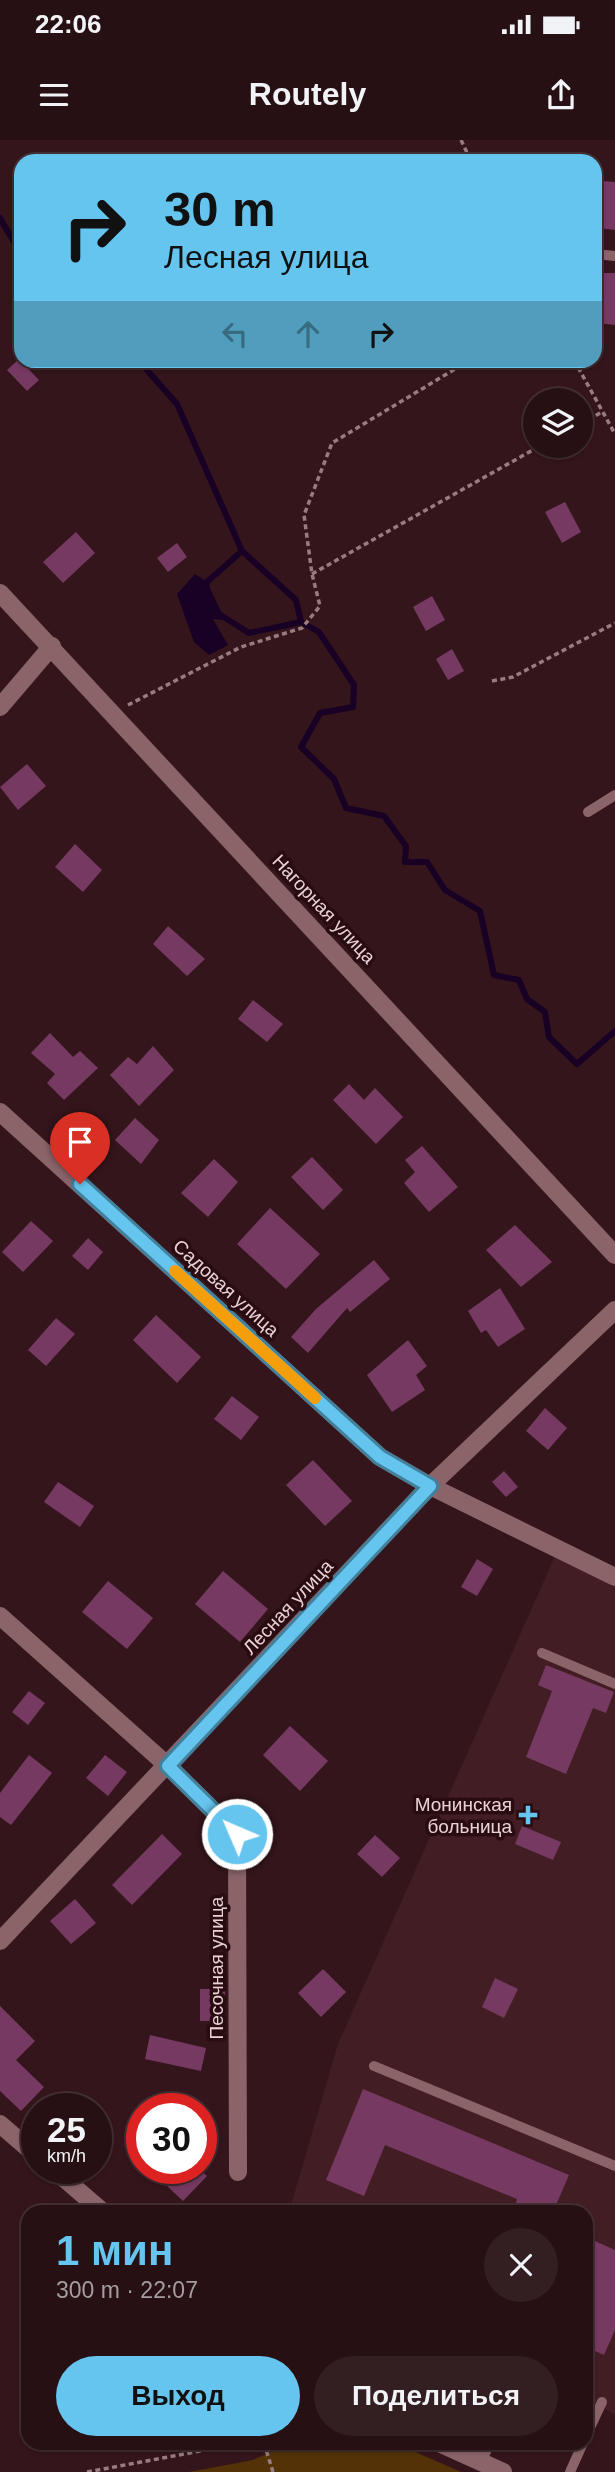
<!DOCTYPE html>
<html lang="ru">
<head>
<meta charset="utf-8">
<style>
  :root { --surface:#271014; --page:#331e22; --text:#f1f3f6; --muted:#a49da0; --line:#433034; --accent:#65c5ee }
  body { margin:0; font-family:Arial,sans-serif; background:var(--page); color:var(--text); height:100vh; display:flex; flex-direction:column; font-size:26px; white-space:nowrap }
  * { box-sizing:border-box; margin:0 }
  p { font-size:23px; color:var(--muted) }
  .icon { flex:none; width:38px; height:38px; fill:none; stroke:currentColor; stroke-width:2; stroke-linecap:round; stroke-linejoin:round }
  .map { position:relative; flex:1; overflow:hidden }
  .details { position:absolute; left:21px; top:2065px; width:572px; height:245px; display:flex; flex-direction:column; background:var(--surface); border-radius:21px; box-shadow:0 2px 5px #0004,0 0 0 2px var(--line) }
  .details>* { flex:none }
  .banner { position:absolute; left:14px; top:14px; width:588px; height:214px; border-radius:21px; box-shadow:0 2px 5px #0004,0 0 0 2px var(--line); background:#65c5ee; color:#111; overflow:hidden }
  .fabs { position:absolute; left:523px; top:248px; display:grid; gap:14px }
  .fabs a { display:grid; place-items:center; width:70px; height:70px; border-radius:50%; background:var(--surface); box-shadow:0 2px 5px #0004,0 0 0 2px var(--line); font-size:35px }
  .speed { position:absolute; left:21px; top:1953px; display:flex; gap:14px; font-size:35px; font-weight:700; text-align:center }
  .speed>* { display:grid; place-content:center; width:91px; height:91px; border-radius:50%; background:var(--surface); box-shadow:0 2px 5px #0004,0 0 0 2px var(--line); line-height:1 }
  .speed small { font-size:18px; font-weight:400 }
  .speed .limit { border:10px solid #d22; background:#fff; color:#111 }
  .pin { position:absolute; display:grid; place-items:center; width:60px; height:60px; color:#fff; margin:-72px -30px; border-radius:50% 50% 50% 0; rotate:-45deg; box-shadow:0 0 7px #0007 }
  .pin .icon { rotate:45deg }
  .me { position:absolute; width:77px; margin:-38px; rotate:315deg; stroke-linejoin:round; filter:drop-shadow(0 0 5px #0008) }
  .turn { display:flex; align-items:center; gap:24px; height:147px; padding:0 35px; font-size:32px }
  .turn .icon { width:91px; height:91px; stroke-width:2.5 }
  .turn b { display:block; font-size:49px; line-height:60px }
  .lanes { display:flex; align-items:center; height:66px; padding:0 35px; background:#0003; justify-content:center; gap:35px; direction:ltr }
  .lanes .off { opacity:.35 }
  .round { display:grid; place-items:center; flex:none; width:74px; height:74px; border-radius:37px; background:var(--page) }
  .headline { display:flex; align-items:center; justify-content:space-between; height:119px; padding:0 35px }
  h1 { font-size:42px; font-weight:800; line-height:52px; color:var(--accent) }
  .primary-button { display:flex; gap:14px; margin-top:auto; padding:14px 35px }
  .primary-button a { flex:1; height:80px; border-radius:42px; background:var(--accent); color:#111; font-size:28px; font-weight:800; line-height:80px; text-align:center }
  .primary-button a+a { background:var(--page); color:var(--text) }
  .status { display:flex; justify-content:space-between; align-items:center; height:49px; padding:0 35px; background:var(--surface); direction:ltr }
  .status svg { height:19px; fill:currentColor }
  header { display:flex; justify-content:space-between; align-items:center; height:91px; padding:0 35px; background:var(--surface); font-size:32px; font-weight:800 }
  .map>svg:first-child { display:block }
</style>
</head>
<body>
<div class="status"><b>22:06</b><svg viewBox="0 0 49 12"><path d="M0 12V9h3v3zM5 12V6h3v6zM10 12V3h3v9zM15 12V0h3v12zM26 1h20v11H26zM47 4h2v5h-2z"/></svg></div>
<header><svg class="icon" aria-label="menu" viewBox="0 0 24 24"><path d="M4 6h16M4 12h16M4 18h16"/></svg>Routely<svg class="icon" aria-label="share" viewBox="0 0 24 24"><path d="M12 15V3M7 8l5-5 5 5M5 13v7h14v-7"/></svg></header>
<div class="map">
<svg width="615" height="2332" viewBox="0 0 615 2332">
  <rect width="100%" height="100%" fill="#34151b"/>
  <polygon fill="#421d24" points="555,1416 615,1446 615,2274 586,2261 586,2072 289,2072 338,1904"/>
  <polygon fill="#533208" points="291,2303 395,2303 461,2332 189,2332 253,2320"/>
  <polygon fill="#190025" points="195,434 207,442 225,480 213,479 228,505 209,515 194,502 177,454"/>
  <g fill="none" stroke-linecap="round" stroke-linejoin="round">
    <g stroke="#190025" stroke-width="6">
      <polyline points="0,78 21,114"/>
      <polyline points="138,220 177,264 242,411 296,460 301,482 319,492 354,545 353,567 320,573 301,607 334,639 346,668 384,676 406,706 405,722 427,722 445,750 480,771 494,835 519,840 527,859 545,872 549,897 577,924 615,891"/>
      <polyline points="206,449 207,442 242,411"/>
      <polyline points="219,474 249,493 301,482"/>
    </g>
  </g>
  <g fill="#763961">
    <polygon points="603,41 615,42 615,90 599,88"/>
    <polygon points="603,133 615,133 615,185 598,183"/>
    <polygon points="19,219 39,240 27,251 7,230"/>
    <polygon points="565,362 581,392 562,403 545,372"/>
    <polygon points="76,392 95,413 63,443 43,422"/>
    <polygon points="177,403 187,417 168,432 157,418"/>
    <polygon points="432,456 445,480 426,491 413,467"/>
    <polygon points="452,509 464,531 448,540 436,519"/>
    <polygon points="27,624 46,646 18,670 0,647"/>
    <polygon points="75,704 102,730 83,752 55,727"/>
    <polygon points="168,786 205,819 187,836 153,804"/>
    <polygon points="253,860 283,884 267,902 238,879"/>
    <polygon points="50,893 73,917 80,911 98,928 64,960 47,943 55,934 31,913"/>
    <polygon points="153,906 174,930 139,966 110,935 128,917 137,924"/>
    <polygon points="349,944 364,960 375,948 403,977 376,1004 333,960"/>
    <polygon points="135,978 159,1000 141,1024 115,1000"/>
    <polygon points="422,1006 458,1047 429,1072 404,1043 415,1032 405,1020"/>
    <polygon points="312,1017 343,1050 323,1070 291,1037"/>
    <polygon points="214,1019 238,1042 208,1077 181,1053"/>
    <polygon points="270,1068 320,1114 286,1149 237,1104"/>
    <polygon points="31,1081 53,1101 23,1132 2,1112"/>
    <polygon points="515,1085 552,1122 521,1147 486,1110"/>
    <polygon points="88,1098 103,1112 88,1130 72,1116"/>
    <polygon points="374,1120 390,1139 350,1172 347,1168 308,1213 291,1197 316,1169"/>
    <polygon points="500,1148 525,1189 498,1207 486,1190 481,1193 468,1171"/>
    <polygon points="156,1175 201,1217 177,1243 133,1200"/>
    <polygon points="56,1178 75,1194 46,1226 28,1210"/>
    <polygon points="408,1200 427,1226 416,1235 425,1250 392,1272 367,1235"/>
    <polygon points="232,1256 259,1277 241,1300 214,1279"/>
    <polygon points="545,1268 567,1288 548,1310 526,1291"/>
    <polygon points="313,1320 352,1361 325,1386 286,1345"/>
    <polygon points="504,1331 518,1347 506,1357 492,1342"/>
    <polygon points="58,1342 94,1366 80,1387 44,1362"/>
    <polygon points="477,1419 493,1429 477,1456 461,1447"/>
    <polygon points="223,1431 268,1469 240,1502 195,1464"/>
    <polygon points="108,1441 153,1478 127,1509 82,1472"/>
    <polygon points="546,1525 614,1552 606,1573 593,1568 566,1634 526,1617 552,1551 538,1545"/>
    <polygon points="29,1551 45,1563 28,1585 12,1572"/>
    <polygon points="290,1586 328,1621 300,1651 263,1615"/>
    <polygon points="29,1615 52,1633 11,1685 0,1677 0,1653"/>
    <polygon points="105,1615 127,1632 108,1656 86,1638"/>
    <polygon points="522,1686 561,1702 553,1720 515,1704"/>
    <polygon points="162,1694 182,1714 132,1765 112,1745"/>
    <polygon points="375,1695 400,1718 382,1737 357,1714"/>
    <polygon points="75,1759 96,1783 71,1804 50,1781"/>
    <polygon points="323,1829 346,1852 321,1877 298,1853"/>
    <polygon points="495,1838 518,1849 504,1878 482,1867"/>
    <rect x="200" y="1849" width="25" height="32"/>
    <polygon points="0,1866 35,1901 16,1920 44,1947 21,1971 0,1951"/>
    <polygon points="150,1895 206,1908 201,1931 145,1919"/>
    <polygon points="363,1949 569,2035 553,2072 524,2072 526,2067 516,2063 517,2059 385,2005 364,2056 326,2040"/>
    <polygon points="148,2028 198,2028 207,2036 183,2061"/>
    <polygon points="586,2097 615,2110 615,2190 604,2215 586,2207 586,2158 592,2144 586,2142"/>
  </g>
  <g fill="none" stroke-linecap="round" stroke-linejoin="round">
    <g stroke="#977c80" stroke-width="3.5" stroke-dasharray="5 3.5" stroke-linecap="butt">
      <polyline points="461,0 471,21"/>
      <polyline points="574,220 615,294"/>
      <polyline points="581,284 602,272"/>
      <polyline points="312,434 540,306"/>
      <polyline points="492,541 513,537 615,483"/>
      <polyline points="128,565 241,507 302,488 320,466 312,434 304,375 332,303 470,220"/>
      <polyline points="264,2303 273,2332"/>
      <polyline points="87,2332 222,2307"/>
    </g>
    <g stroke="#8a6469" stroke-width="10">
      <polyline points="595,114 615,116"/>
      <polyline points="588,672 615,655"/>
      <polyline points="542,1513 615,1544"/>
      <polyline points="374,1926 615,2026"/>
      <polyline points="586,2296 602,2262"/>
      <polyline points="481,2322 490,2303"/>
      <polyline points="570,2332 583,2303"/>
    </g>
    <g stroke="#8a6469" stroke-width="18">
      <polyline points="0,453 615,1115"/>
      <polyline points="0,567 52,506"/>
      <polyline points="0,972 380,1317 430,1346 615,1437"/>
      <polyline points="0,1476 168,1626 237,1694 238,2032"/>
      <polyline points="0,1801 430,1346 615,1170"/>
      <polyline points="0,1984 37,2016"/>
      <polyline points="52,2028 103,2072"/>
      <polyline points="439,2303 503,2332"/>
    </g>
  </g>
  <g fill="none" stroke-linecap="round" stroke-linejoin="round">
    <g stroke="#42809b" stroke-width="18">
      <polyline id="route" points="80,1044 380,1317 430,1346 168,1626 237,1694"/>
    </g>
    <use href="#route" stroke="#65c5ee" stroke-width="12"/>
    <polyline stroke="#f59e0b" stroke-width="12" points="175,1131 315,1258"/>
  </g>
  <path fill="#65c5ee" stroke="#290c12" stroke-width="2.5" d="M524.5 1664.5h7v7h7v7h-7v7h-7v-7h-7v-7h7z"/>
  <g text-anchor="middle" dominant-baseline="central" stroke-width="7" stroke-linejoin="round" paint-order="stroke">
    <g font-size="19" fill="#e8d2d4" stroke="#290c12">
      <text transform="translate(324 769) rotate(47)">Нагорная улица</text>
      <text transform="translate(226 1148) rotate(42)">Садовая улица</text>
      <text transform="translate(288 1467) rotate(-47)">Лесная улица</text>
      <text transform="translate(216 1828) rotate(-90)">Песочная улица</text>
    </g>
    <g font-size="19" fill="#e8d2d4" stroke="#290c12" text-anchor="end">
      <text x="512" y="1664">Монинская<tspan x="512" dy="22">больница</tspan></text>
    </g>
  </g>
</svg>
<div class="fabs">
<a><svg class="icon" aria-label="layers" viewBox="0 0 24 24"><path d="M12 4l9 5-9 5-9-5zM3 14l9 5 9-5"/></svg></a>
</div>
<div class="speed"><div>25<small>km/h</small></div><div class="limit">30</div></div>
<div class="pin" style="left:80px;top:1044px;background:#d93025"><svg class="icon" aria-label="arrive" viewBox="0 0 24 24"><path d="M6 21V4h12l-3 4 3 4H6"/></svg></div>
<svg class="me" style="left:237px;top:1694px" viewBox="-20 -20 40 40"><circle r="17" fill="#65c5ee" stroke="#fff" stroke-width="3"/><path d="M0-11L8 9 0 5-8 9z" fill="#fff"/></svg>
<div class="banner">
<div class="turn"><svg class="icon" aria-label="right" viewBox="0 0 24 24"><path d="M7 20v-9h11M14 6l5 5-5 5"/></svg><div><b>30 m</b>Лесная улица</div></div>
<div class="lanes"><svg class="icon off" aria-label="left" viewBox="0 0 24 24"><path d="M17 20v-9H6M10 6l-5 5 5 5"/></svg><svg class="icon off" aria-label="ahead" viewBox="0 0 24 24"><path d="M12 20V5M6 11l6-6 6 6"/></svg><svg class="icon" aria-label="right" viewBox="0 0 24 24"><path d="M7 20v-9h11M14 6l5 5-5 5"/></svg></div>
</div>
<section class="details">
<div class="headline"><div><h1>1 мин</h1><p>300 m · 22:07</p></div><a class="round"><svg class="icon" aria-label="close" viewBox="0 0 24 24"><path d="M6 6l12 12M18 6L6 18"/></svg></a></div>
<div class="primary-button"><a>Выход</a><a>Поделиться</a></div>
</section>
</div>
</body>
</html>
